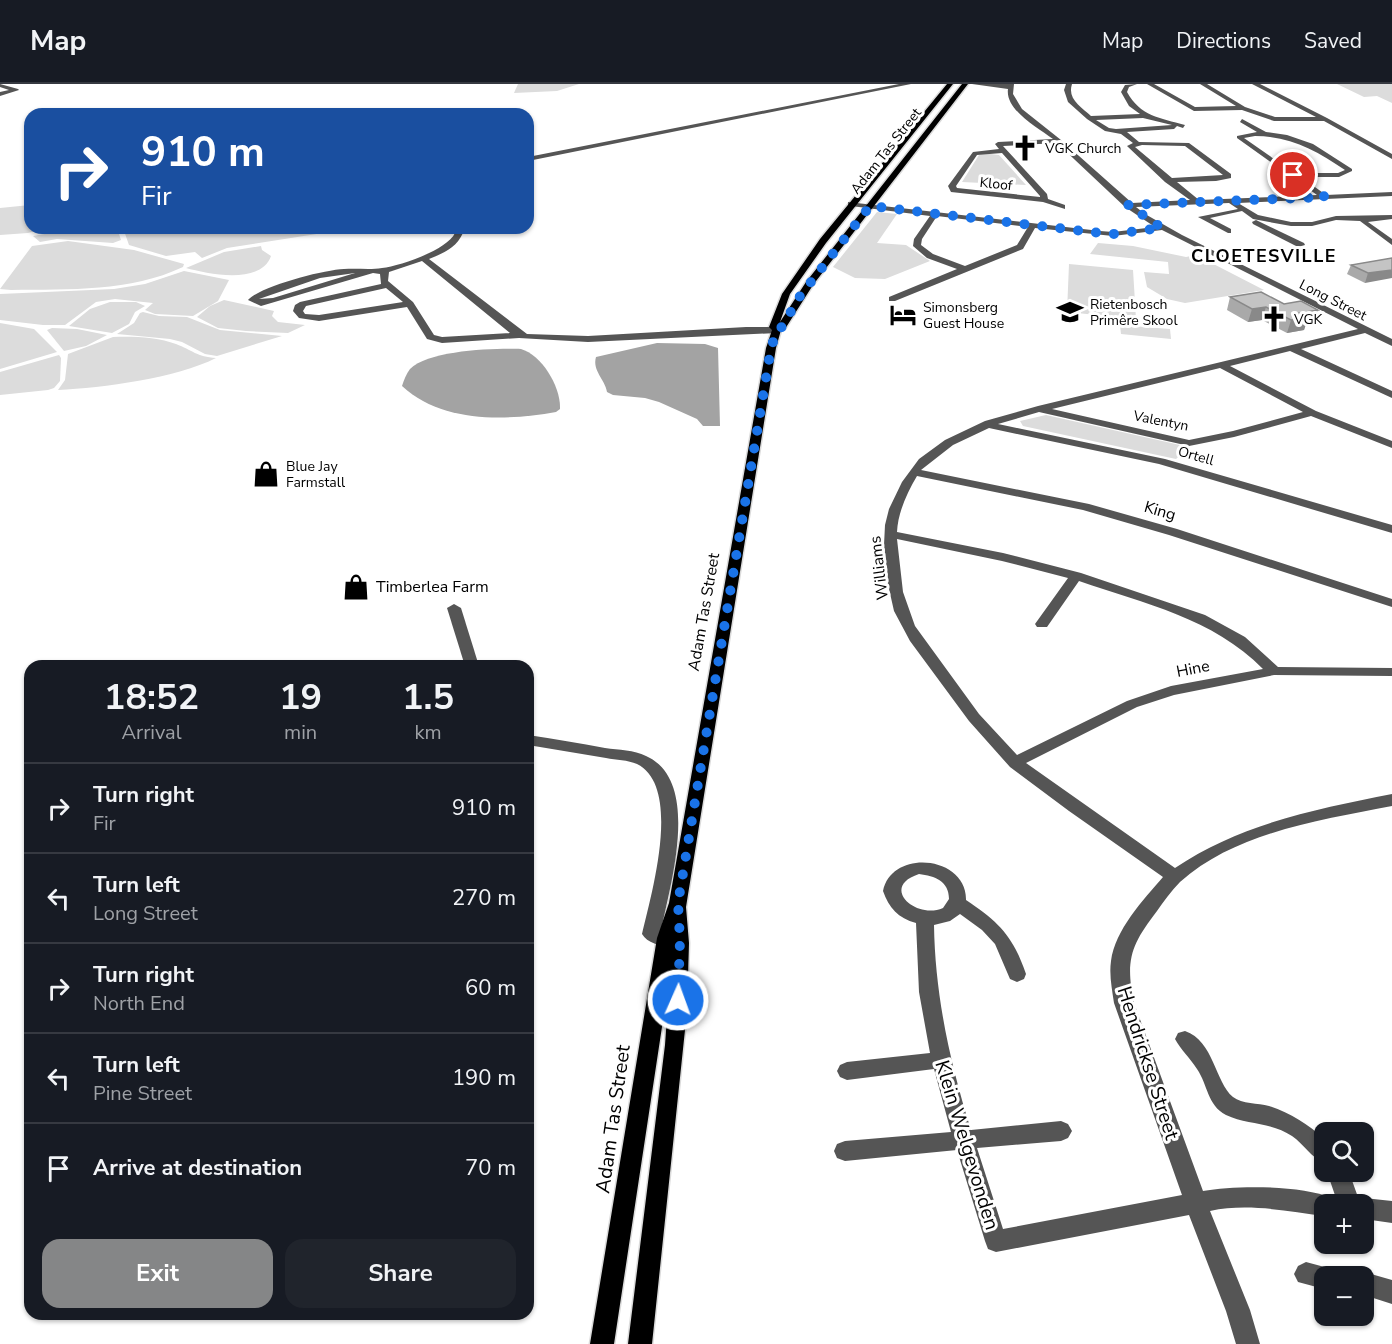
<!DOCTYPE html>
<html lang="en">
<head>
<meta charset="utf-8">
<style>
  :root { --surface:#171b24; --page:#20242c; --text:#f1f3f6; --muted:#9ea1a6; --line:#363941; --accent:#858687 }
  body { margin:0; font-family:"Nunito Sans",sans-serif; background:var(--page); color:var(--text); height:100vh; display:flex; flex-direction:column; font-size:22px; white-space:nowrap }
  * { box-sizing:border-box; margin:0 }
  p { font-size:20px; color:var(--muted) }
  .icon { flex:none; width:33px; height:33px; fill:none; stroke:currentColor; stroke-width:2; stroke-linecap:round; stroke-linejoin:round }
  .map { position:relative; flex:1; overflow:hidden }
  .sheet { position:absolute; left:24px; top:576px; width:510px; height:660px; display:flex; flex-direction:column; background:var(--surface); border-radius:18px; box-shadow:0 2px 4px #0004 }
  .sheet>* { flex:none }
  .hud { position:absolute; left:24px; top:24px; width:510px; height:126px; border-radius:18px; box-shadow:0 2px 4px #0004; background:#1a4fa0; color:#fff; overflow:hidden }
  .controls { position:absolute; left:1314px; top:1038px; display:grid; gap:12px }
  .controls a { display:grid; place-items:center; width:60px; height:60px; border-radius:12px; background:var(--surface); box-shadow:0 2px 4px #0004; font-size:30px }
  .pin { position:absolute; display:grid; place-items:center; width:51px; height:51px; color:#fff; margin:-26px; border:3px solid #fff; border-radius:50%; box-shadow:0 2px 6px #0007 }
  .me { position:absolute; width:66px; margin:-33px; rotate:2deg; stroke-linejoin:round; filter:drop-shadow(0 0 4px #0008) }
  .turn { display:flex; align-items:center; gap:21px; height:126px; padding:0 18px; font-size:27px }
  .turn .icon { width:78px; height:78px; stroke-width:2.5 }
  .turn b { display:block; font-size:42px; line-height:51px }
  .eta { display:flex; justify-content:space-evenly; align-items:center; height:102px; text-align:center }
  .eta b { font-size:36px; font-weight:700; line-height:42px }
  .cta { display:flex; gap:12px; margin-top:auto; padding:12px 18px }
  .cta a { flex:1; height:69px; border-radius:18px; background:var(--accent); color:#fff; font-size:24px; font-weight:700; line-height:69px; text-align:center }
  .cta a+a { background:var(--page); color:var(--text) }
  ul { padding:0; list-style:none }
  li { display:flex; align-items:center; gap:18px; height:90px; padding:0 18px; border-top:2px solid var(--line) }
  li div { flex:1 }
  li b { display:block; font-size:22px }
  li em { font-style:normal }
  header { display:flex; align-items:center; gap:36px; box-sizing:border-box; height:84px; padding:0 30px; background:var(--surface); border-bottom:2px solid var(--line) }
  header strong { font-size:28px }
  nav { display:flex; gap:33px; margin-inline-start:auto; font-size:21px }
  .map>svg:first-child { display:block }
</style>
</head>
<body>
<header>
<strong>Map</strong>
<nav><a>Map</a><a>Directions</a><a>Saved</a></nav>
</header>
<div class="map">
<svg width="1392" height="1260" viewBox="0 0 1392 1260">
  <rect width="100%" height="100%" fill="#fff"/>
  <g fill="#dcdcdc">
    <polygon points="518,0 579,0 557,7 514,9"/>
    <polygon points="1337,0 1392,0 1392,19 1377,12 1364,13"/>
    <polygon points="983,69 999,71 1026,101 962,98 979,71"/>
    <polygon points="30,121 30,144 47,144 28,149 0,151 0,124"/>
    <polygon points="877,128 897,130 877,159 906,161 930,177 885,195 855,194 833,183"/>
    <polygon points="79,144 117,144 121,156 113,159 57,155 40,158 33,152"/>
    <polygon points="123,144 309,144 323,149 227,164 202,174 195,168 166,172 129,161"/>
    <path d="M 68,157 L 134,166 L 184,180 L 183,183 C 130,208 70,205 11,206 L 0,205 L 32,162 Z"/>
    <polygon points="1098,159 1133,162 1186,173 1196,171 1264,206 1185,219 1167,215 1147,203 1144,188 1169,190 1168,178 1090,170"/>
    <path d="M 261,162 L 262,166 L 271,172 C 261,201 208,190 186,184 L 224,168 Z"/>
    <polygon points="1069,180 1133,186 1136,235 1067,228"/>
    <polygon points="184,187 229,196 218,217 193,232 155,230 145,226 153,219 115,215 96,218 65,241 43,241 0,236 0,210 114,205 145,200"/>
    <polygon points="224,216 274,227 272,232 278,238 305,241 288,249 246,247 218,244 197,233 210,222"/>
    <polygon points="110,218 136,218 145,222 135,228 129,240 112,249 69,242 90,225"/>
    <polygon points="143,228 159,232 187,233 220,246 282,252 217,272 205,270 182,258 170,255 117,250 134,239 140,229"/>
    <polygon points="0,239 34,245 57,268 0,285"/>
    <polygon points="1120,241 1170,245 1171,255 1121,250"/>
    <polygon points="52,244 77,245 107,251 86,262 64,267 47,246"/>
    <path d="M 113,253 C 131,252 158,253 176,260 C 192,266 197,273 216,274 C 176,294 103,304 58,306 L 65,296 L 68,270 Z"/>
    <polygon points="59,271 61,274 60,297 54,304 48,306 0,311 0,288"/>
    <polygon points="1046,331 1189,363 1176,375 1023,342 1020,337"/>
  </g>
  <g fill="#a3a3a3">
    <path d="M 657,259 L 705,260 L 718,264 L 720,342 L 703,342 L 697,335 L 659,318 L 645,314 L 613,311 L 607,308 C 605,295 592,287 596,273 Z"/>
    <path d="M 521,265 C 542,271 561,303 560,325 L 556,328 C 505,337 442,339 402,302 C 404,296 406,290 410,285 C 429,266 495,264 521,265 Z"/>
  </g>
  <g fill="none" stroke-linecap="round" stroke-linejoin="round">
    <g stroke="#dbdbdb" stroke-width="3">
      <polygon id="major" points="947,0 953,0 826,159 790,210 780,238 806,198 962,0 968,0 813,201 785,245 781,246 776,264 686,823 689,859 687,927 652,1260 628,1260 665,961 670,890 614,1260 590,1260 657,854 669,819 766,264 772,246 769,243 782,210 820,155"/>
    </g>
    <g fill="#555" fill-rule="evenodd">
      <polygon points="0,0 18,5 19,6 0,12 0,8 9,6 0,3"/>
      <polygon points="899,0 911,0 528,77 528,73"/>
      <path d="M 972,0 L 1014,0 L 1013,10 L 1022,25 L 1061,56 L 1132,119 L 1190,116 L 1165,98 L 1127,62 L 1133,59 L 1121,50 L 1105,47 L 1087,35 L 1068,18 L 1064,6 L 1066,0 L 1072,0 C 1067,15 1081,23 1091,32 L 1140,30 L 1129,22 L 1121,8 L 1125,1 L 1137,0 L 1129,3 L 1127,8 C 1140,32 1160,34 1185,41 L 1183,44 L 1177,42 L 1174,45 L 1127,48 L 1139,58 L 1189,59 L 1231,90 L 1231,94 L 1216,97 L 1177,98 L 1199,116 L 1317,111 L 1237,54 L 1237,52 L 1257,48 L 1240,38 L 1242,35 L 1266,48 L 1287,51 L 1313,60 L 1352,85 L 1352,87 L 1339,93 L 1301,93 L 1326,111 L 1392,108 L 1392,112 L 1238,119 L 1258,131 L 1291,138 L 1312,138 L 1336,132 L 1392,131 L 1392,135 L 1368,138 L 1392,155 L 1392,161 L 1360,137 L 1336,136 L 1312,142 L 1291,142 L 1253,135 L 1242,127 L 1210,134 L 1231,145 L 1231,149 L 1228,149 L 1198,133 L 1238,125 L 1229,119 L 1136,123 L 1145,130 L 1182,151 L 1392,255 L 1392,262 L 1365,249 L 1301,265 L 1392,307 L 1392,314 L 1290,267 L 1230,282 L 1316,327 L 1392,357 L 1392,364 L 1311,332 L 1234,353 L 1189,362 L 1039,328 L 998,340 L 1165,375 L 1392,441 L 1392,449 L 1159,380 L 989,344 L 953,361 L 921,386 L 1089,420 L 1177,445 L 1392,515 L 1392,523 L 1169,451 L 1083,426 L 917,392 C 907,409 898,428 897,448 L 1003,469 L 1081,489 L 1205,531 L 1245,553 L 1278,583 L 1392,584 L 1392,592 L 1274,591 L 1174,611 L 1137,623 L 1026,679 L 1175,784 C 1240,740 1316,725 1392,710 L 1392,722 C 1321,736 1236,748 1180,798 C 1171,807 1164,817 1157,827 C 1131,861 1125,876 1134,919 L 1203,1107 C 1236,1101 1301,1101 1332,1114 L 1335,1120 L 1324,1120 L 1324,1132 C 1287,1127 1247,1119 1210,1127 L 1250,1226 L 1260,1260 L 1236,1260 L 1226,1227 L 1189,1131 L 996,1168 L 988,1165 L 985,1157 L 957,1066 L 845,1077 L 837,1074 L 834,1067 L 837,1060 L 845,1057 L 951,1048 L 934,985 L 847,996 L 840,993 L 837,987 L 840,981 L 847,978 L 930,969 L 919,908 L 916,839 C 898,834 889,824 883,807 C 892,764 967,772 966,816 C 999,838 1013,852 1026,890 L 1024,895 L 1017,898 L 1010,895 L 995,860 L 982,846 L 960,830 L 950,837 L 934,841 C 935,911 950,979 971,1046 L 1061,1037 L 1068,1040 L 1072,1047 L 1068,1054 L 1061,1057 L 977,1064 L 1003,1145 L 1182,1111 L 1114,919 C 1112,905 1109,891 1111,877 C 1115,846 1143,816 1163,793 L 1069,727 L 1010,683 L 969,637 L 910,557 L 894,527 L 887,496 L 884,461 L 885,441 L 889,425 L 902,398 L 919,375 L 945,356 L 985,337 L 1038,322 L 1358,245 L 1162,146 L 1113,152 L 1035,144 L 1023,165 L 895,217 L 889,217 L 889,213 L 957,185 L 927,174 L 913,162 L 914,155 L 930,132 L 851,122 L 848,122 L 848,118 L 1100,147 L 1113,148 L 1155,143 L 1125,123 L 1057,59 L 1003,62 L 1047,110 L 1048,115 L 1065,121 L 1065,125 L 1043,118 L 951,108 L 948,102 L 973,68 L 999,65 L 995,60 L 998,58 L 1053,55 C 1038,44 1005,26 1008,5 ZM 1143,34 L 1172,41 L 1116,45 L 1109,44 L 1096,36 ZM 1255,52 C 1290,52 1316,66 1345,86 L 1338,89 L 1294,89 L 1244,54 ZM 1142,61 L 1185,62 L 1223,91 L 1172,94 L 1135,63 ZM 1002,69 L 1040,112 L 1040,113 L 957,104 L 956,102 L 977,71 ZM 937,132 L 1028,143 L 1017,161 L 965,182 L 933,170 L 921,161 L 922,155 ZM 1220,284 L 1303,328 L 1233,347 L 1189,356 L 1052,325 ZM 897,455 L 1002,477 L 1068,494 L 1035,540 L 1037,543 L 1047,543 L 1079,497 C 1145,520 1213,534 1263,585 L 1171,602 L 1127,617 L 1017,671 L 979,630 L 915,542 L 903,508 ZM 919,790 C 935,792 949,797 949,815 L 943,824 C 916,836 879,803 919,790 Z"/>
      <polygon points="1147,0 1154,0 1195,23 1236,22 1200,0 1207,0 1245,23 1275,33 1316,33 1252,0 1260,0 1327,34 1392,70 1392,75 1324,37 1274,37 1242,26 1194,27"/>
      <polygon points="1256,136 1304,159 1305,161 1298,163 1253,140 1252,138"/>
      <path d="M 451,144 L 459,144 L 463,149 C 456,164 444,169 429,175 L 527,250 L 588,252 L 746,243 L 777,243 L 782,246 L 777,249 L 588,258 L 519,254 L 442,259 L 427,255 L 407,223 L 319,237 L 299,234 L 293,227 L 295,221 L 300,218 L 381,200 L 380,190 L 373,189 L 261,222 L 248,216 C 261,202 323,186 344,185 C 357,184 370,186 382,184 C 400,182 447,166 455,149 ZM 422,177 L 510,249 L 442,253 L 434,251 L 413,218 L 388,197 L 389,188 ZM 355,189 L 273,214 L 259,215 L 320,194 ZM 386,204 L 403,218 L 319,231 L 305,230 L 303,227 L 306,222 Z"/>
      <polygon points="454,520 461,524 479,582 465,582 447,524"/>
      <path d="M 528,651 C 554,655 580,659 605,664 C 619,666 634,666 646,672 C 702,697 670,801 661,847 L 683,851 L 686,856 L 683,861 C 671,865 649,862 642,850 C 651,811 683,703 637,680 C 628,676 616,676 606,674 C 580,670 554,665 528,661 Z"/>
      <path d="M 1185,947 C 1214,957 1215,998 1233,1013 C 1242,1020 1258,1019 1269,1022 C 1290,1029 1308,1040 1324,1055 L 1324,1078 C 1311,1074 1304,1060 1292,1052 C 1272,1038 1247,1041 1226,1031 C 1207,1021 1208,1001 1197,985 C 1190,974 1181,966 1175,955 L 1178,949 Z"/>
      <polygon points="1327,1088 1349,1088 1359,1116 1364,1114 1392,1117 1392,1139 1364,1135 1364,1120 1338,1120"/>
      <polygon points="1306,1178 1332,1185 1335,1192 1324,1192 1324,1205 1298,1198 1294,1190 1298,1182"/>
      <polygon points="1364,1188 1392,1196 1392,1220 1364,1211 1364,1192 1355,1192"/>
    </g>
    <use href="#major" fill="#000" fill-rule="evenodd"/>
  </g>
  <g fill="#a9a9a9">
    <polygon points="1392,174 1365,199 1347,190 1351,181"/>
    <polygon points="1230,213 1284,220 1314,239 1306,240 1304,246 1287,249 1262,236 1248,238 1227,226"/>
  </g>
  <g fill="#898989">
    <polygon points="1392,186 1392,194 1365,199 1368,189"/>
    <polygon points="1266,223 1262,236 1248,238 1252,225"/>
    <polygon points="1318,226 1314,239 1306,240 1304,246 1287,249 1291,236 1300,229"/>
  </g>
  <g fill="#c4c4c4" stroke="#898989" stroke-width="1.5">
    <polygon points="1392,174 1392,186 1368,189 1351,181"/>
    <polygon points="1261,208 1284,220 1301,217 1318,226 1300,229 1309,233 1291,236 1266,223 1252,225 1230,213"/>
  </g>
  <g fill="none" stroke-linecap="round" stroke-linejoin="round">
    <polyline stroke="#1a73e8" stroke-width="10" stroke-dasharray="0 18" points="678,916 680,856 678,819 771,264 777,246 782,243 800,212 870,122 1100,149 1113,150 1162,144 1128,121 1325,113 1293,91"/>
  </g>
  <defs>
    <g id="church-bare" transform="scale(2.07)"><path d="M-1.2-6h2.4v3.5h3.3v2.4h-3.3V6h-2.4V-.1h-3.3v-2.4h3.3Z" fill="#000" stroke="#fff" stroke-width="2.5" paint-order="stroke"/></g>
    <g id="school-bare" transform="scale(2.07)"><path d="M0-5L7-2L0 1L-7-2ZM-4 1L0 2.5L4 1V4Q0 6-4 4Z" fill="#000" stroke="#fff" stroke-width="2.5" paint-order="stroke"/></g>
    <g id="hotel-bare" transform="scale(2.07)"><path d="M-6-4.5h1.5V1H6V5H4.5V3h-9V5H-6ZM-4 0a1.8 1.8 0 1 1 3.6 0ZM.5 0V-2.5h3Q6-2.5 6 0Z" fill="#000" stroke="#fff" stroke-width="2.5" paint-order="stroke"/></g>
    <g id="shop-bare" transform="scale(2.07)"><path d="M-5-2.5h2.3a2.7 3.5 0 0 1 5.4 0H5L5.5 6h-11ZM-1.5-2.5h3a1.5 2.3 0 0 0-3 0Z" fill="#000" stroke="#fff" stroke-width="2.5" paint-order="stroke"/></g>
  </defs>
  <g fill-rule="evenodd">
    <use href="#church-bare" x="1025" y="64"/>
    <use href="#school-bare" x="1070" y="228"/>
    <use href="#hotel-bare" x="903" y="231"/>
    <use href="#church-bare" x="1274" y="235"/>
    <use href="#shop-bare" x="266" y="390"/>
    <use href="#shop-bare" x="356" y="503"/>
  </g>
  <g text-anchor="middle" dominant-baseline="central" stroke-width="6" stroke-linejoin="round" paint-order="stroke">
    <g font-size="14" fill="#000" stroke="#fff" text-anchor="start">
      <text x="1045" y="64">VGK Church</text>
      <text x="1090" y="220">Rietenbosch<tspan x="1090" dy="16">Primêre Skool</tspan></text>
      <text x="923" y="223">Simonsberg<tspan x="923" dy="16">Guest House</tspan></text>
      <text x="1294" y="235">VGK</text>
      <text x="286" y="382">Blue Jay<tspan x="286" dy="16">Farmstall</tspan></text>
    </g>
    <g font-size="14" fill="#000" stroke="#fff">
      <text transform="translate(886 67) rotate(-52)">Adam Tas Street</text>
      <text transform="translate(996 100) rotate(6)">Kloof</text>
      <text transform="translate(1333 216) rotate(27)">Long Street</text>
      <text transform="translate(1161 337) rotate(11)">Valentyn</text>
      <text transform="translate(1196 372) rotate(16)">Ortell</text>
    </g>
    <g font-size="16" fill="#000" stroke="#fff">
      <text transform="translate(1160 427) rotate(16)">King</text>
      <text transform="translate(879 484) rotate(-97)">Williams</text>
      <text transform="translate(704 528) rotate(-80)">Adam Tas Street</text>
      <text transform="translate(1193 585) rotate(-11)">Hine</text>
    </g>
    <g font-size="16" fill="#000" stroke="#fff" text-anchor="start">
      <text x="376" y="503">Timberlea Farm</text>
    </g>
    <g font-size="18" font-weight="bold" letter-spacing="1.5" fill="#000" stroke="#fff">
      <text x="1264" y="172">CLOETESVILLE</text>
    </g>
    <g font-size="20" fill="#000" stroke="#fff">
      <text transform="translate(1148 979) rotate(72)">Hendrickse Street</text>
      <text transform="translate(613 1035) rotate(-82)">Adam Tas Street</text>
      <text transform="translate(967 1061) rotate(73)">Klein Welgevonden</text>
    </g>
  </g>
</svg>
<div class="controls">
<a><svg class="icon" aria-label="search" viewBox="0 0 24 24"><circle cx="10" cy="10" r="6"/><path d="M15 15l6 6"/></svg></a>
<a>+</a>
<a>−</a>
</div>
<div class="pin" style="left:1293px;top:91px;background:#d93025"><svg class="icon" aria-label="arrive" viewBox="0 0 24 24"><path d="M6 21V4h12l-3 4 3 4H6"/></svg></div>
<svg class="me" style="left:678px;top:916px" viewBox="-20 -20 40 40"><circle r="17" fill="#1a73e8" stroke="#fff" stroke-width="3"/><path d="M0-11L8 9 0 5-8 9z" fill="#fff"/></svg>
<div class="hud">
<div class="turn"><svg class="icon" aria-label="right" viewBox="0 0 24 24"><path d="M7 20v-9h11M14 6l5 5-5 5"/></svg><div><b>910 m</b>Fir</div></div>
</div>
<section class="sheet">
<div class="eta">
<div><b>18:52</b><p>Arrival</p></div>
<div><b>19</b><p>min</p></div>
<div><b>1.5</b><p>km</p></div>
</div>
<ul>
<li><svg class="icon" aria-label="right" viewBox="0 0 24 24"><path d="M7 20v-9h11M14 6l5 5-5 5"/></svg><div><b>Turn right</b><p>Fir</p></div><em>910 m</em></li>
<li><svg class="icon" aria-label="left" viewBox="0 0 24 24"><path d="M17 20v-9H6M10 6l-5 5 5 5"/></svg><div><b>Turn left</b><p>Long Street</p></div><em>270 m</em></li>
<li><svg class="icon" aria-label="right" viewBox="0 0 24 24"><path d="M7 20v-9h11M14 6l5 5-5 5"/></svg><div><b>Turn right</b><p>North End</p></div><em>60 m</em></li>
<li><svg class="icon" aria-label="left" viewBox="0 0 24 24"><path d="M17 20v-9H6M10 6l-5 5 5 5"/></svg><div><b>Turn left</b><p>Pine Street</p></div><em>190 m</em></li>
<li><svg class="icon" aria-label="arrive" viewBox="0 0 24 24"><path d="M6 21V4h12l-3 4 3 4H6"/></svg><div><b>Arrive at destination</b></div><em>70 m</em></li>
</ul>
<div class="cta"><a>Exit</a><a>Share</a></div>
</section>
</div>
</body>
</html>
